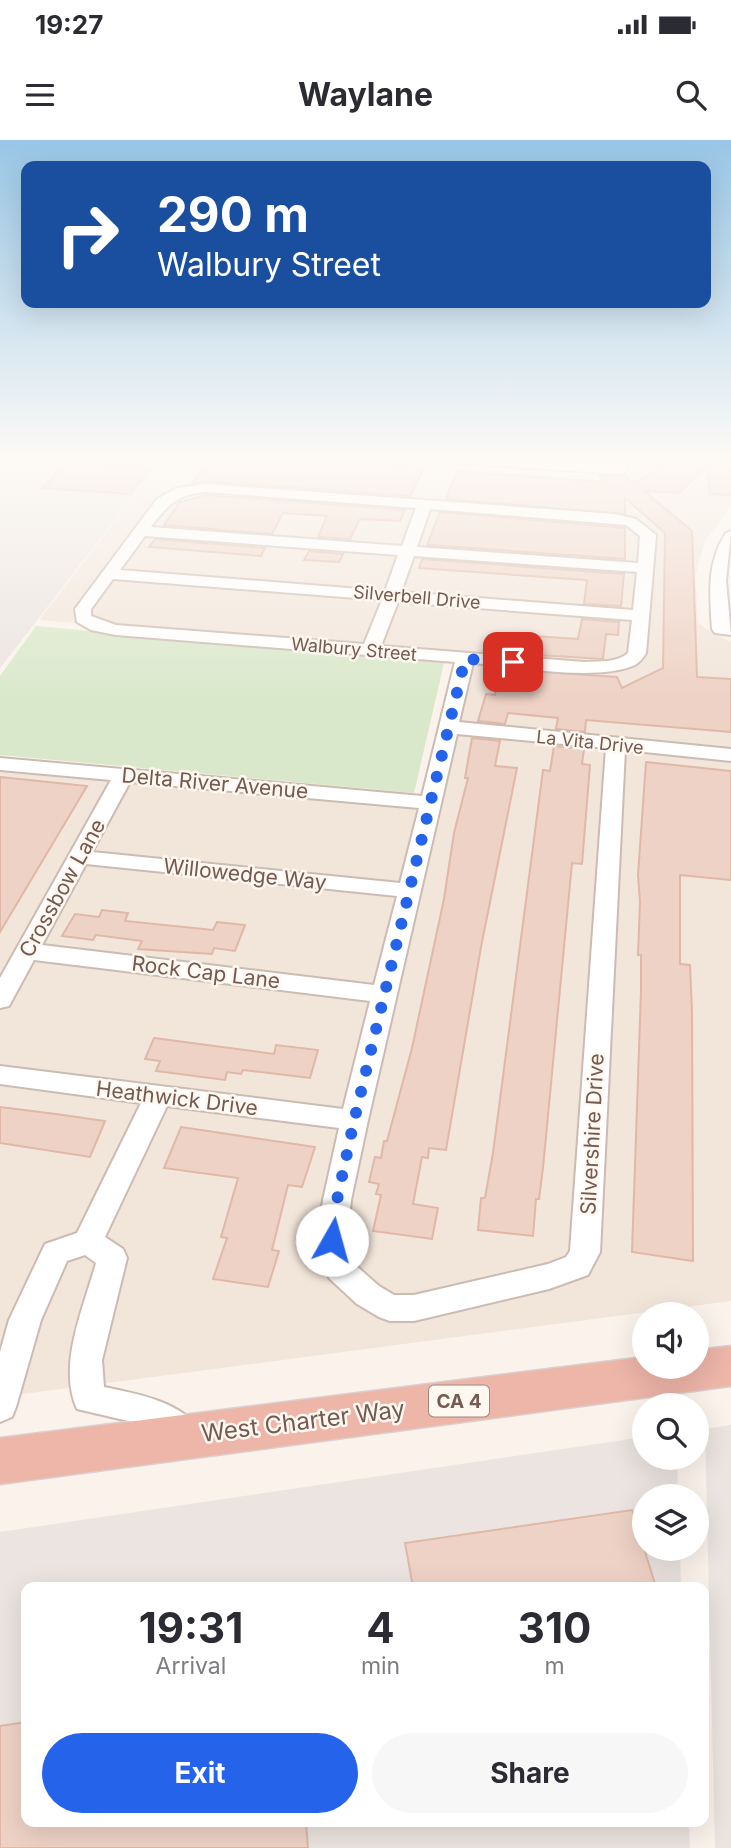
<!DOCTYPE html>
<html lang="en">
<head>
<meta charset="utf-8">
<style>
  :root { --surface:#fff; --page:#f7f7f7; --text:#2b2b33; --muted:#7c7c81; --accent:#2563eb }
  body { margin:0; font-family:Inter,sans-serif; background:var(--page); color:var(--text); height:100vh; display:flex; flex-direction:column; font-size:26px; white-space:nowrap }
  * { box-sizing:border-box; margin:0 }
  p { font-size:23px; color:var(--muted) }
  .icon { flex:none; width:38px; height:38px; fill:none; stroke:currentColor; stroke-width:2; stroke-linecap:round; stroke-linejoin:round }
  .map { position:relative; flex:1; overflow:hidden }
  .details { position:absolute; left:21px; top:1442px; width:688px; height:245px; display:flex; flex-direction:column; background:var(--surface); border-radius:14px; box-shadow:0 7px 28px #0002 }
  .details>* { flex:none }
  .top-card { position:absolute; left:21px; top:21px; width:690px; height:147px; border-radius:14px; box-shadow:0 7px 28px #0002; background:#1a4fa0; color:#fff; overflow:hidden }
  .tools { position:absolute; left:632px; top:1162px; display:grid; gap:14px }
  .tools a { display:grid; place-items:center; width:77px; height:77px; border-radius:50%; background:var(--surface); box-shadow:0 7px 28px #0002; font-size:35px }
  .pin { position:absolute; display:grid; place-items:center; width:60px; height:60px; color:#fff; margin:-30px; border-radius:14px; box-shadow:0 4px 10px #0006 }
  .me { position:absolute; width:77px; margin:-38px; rotate:7deg; stroke-linejoin:round; filter:drop-shadow(0 0 5px #0008) }
  .turn { display:flex; align-items:center; gap:24px; height:147px; padding:0 21px; font-size:32px }
  .turn .icon { width:91px; height:91px; stroke-width:2.5 }
  .turn b { display:block; font-size:49px; line-height:60px }
  .eta { display:flex; justify-content:space-evenly; align-items:center; height:119px; text-align:center }
  .eta b { font-size:42px; font-weight:700; line-height:49px }
  .action { display:flex; gap:14px; margin-top:auto; padding:14px 21px }
  .action a { flex:1; height:80px; border-radius:42px; background:var(--accent); color:#fff; font-size:28px; font-weight:700; line-height:80px; text-align:center }
  .action a+a { background:var(--page); color:var(--text) }
  .status { display:flex; justify-content:space-between; align-items:center; height:49px; padding:0 35px; background:var(--surface); direction:ltr }
  .status svg { height:19px; fill:currentColor }
  header { display:flex; justify-content:space-between; align-items:center; height:91px; padding:0 21px; background:var(--surface); font-size:32px; font-weight:700 }
  .map>svg:first-child { display:block }
</style>
</head>
<body>
<div class="status"><b>19:27</b><svg viewBox="0 0 49 12"><path d="M0 12V9h3v3zM5 12V6h3v6zM10 12V3h3v9zM15 12V0h3v12zM26 1h20v11H26zM47 4h2v5h-2z"/></svg></div>
<header><svg class="icon" aria-label="menu" viewBox="0 0 24 24"><path d="M4 6h16M4 12h16M4 18h16"/></svg>Waylane<svg class="icon" aria-label="search" viewBox="0 0 24 24"><circle cx="10" cy="10" r="6"/><path d="M15 15l6 6"/></svg></header>
<div class="map">
<svg width="731" height="1708" viewBox="0 0 731 1708">
  <rect width="100%" height="100%" fill="#fbf3eb"/>
  <polygon fill="#f2e5da" points="41,319 348,319 604,338 631,335 644,326 645,319 731,319 731,366 705,401 695,436 698,484 731,502 731,1161 0,1257 0,632 431,668 472,514 39,480 156,328"/>
  <g fill="#ebe4e0">
    <polygon points="0,319 156,327 0,528"/>
    <polygon points="731,1285 731,1708 715,1708 705,1289"/>
    <polygon points="644,1297 644,1318 677,1318 678,1356 644,1356 644,1409 680,1409 681,1447 26,1447 26,1682 689,1682 690,1708 0,1708 0,1392"/>
  </g>
  <polygon fill="#d9e8ca" points="36,486 444,523 414,653 0,615 0,536"/>
  <g fill="#eed2c5" stroke="#dfb8a7" stroke-width="2">
    <polygon points="68,319 100,319 96,325 150,328 130,354 43,348"/>
    <polygon points="189,319 304,320 424,328 411,356 206,341 192,343 200,331 208,332"/>
    <polygon points="671,319 731,322 731,355 710,354 707,325 679,353 644,351 692,391 697,537 731,539 731,592 586,580 585,592 556,589 558,578 508,573 505,584 478,581 486,554 495,555 500,529 617,537 622,548 663,528 665,393 625,358 625,374 446,359 457,331 606,342 599,335 624,335 634,343 658,330 657,321"/>
    <polygon points="206,355 405,370 400,381 360,379 350,399 318,397 327,376 283,373 272,394 164,385 180,362"/>
    <polygon points="440,372 625,388 625,419 427,405"/>
    <polygon points="155,399 265,408 261,416 149,407"/>
    <polygon points="309,411 343,414 339,422 304,420"/>
    <polygon points="422,419 624,434 621,466 584,464 587,441 585,440 419,428"/>
    <polygon points="582,479 619,482 618,495 606,494 603,519 503,513 506,494 578,499"/>
    <polygon points="472,598 500,601 495,626 517,628 481,807 446,1010 429,1008 428,1018 422,1017 413,1064 438,1068 432,1099 373,1091 381,1055 376,1054 379,1044 369,1042 375,1017 381,1018 384,1001 387,1001 412,908 444,759 454,693 468,638 465,638"/>
    <polygon points="554,606 584,609 582,624 590,625 582,724 572,723 543,1028 539,1059 536,1059 533,1096 478,1090 481,1058 485,1058 493,1013 543,630 550,631"/>
    <polygon points="646,622 731,631 731,740 680,735 680,824 690,825 692,873 693,1121 632,1112 641,851 641,815 638,815 640,762 638,735"/>
    <polygon points="0,637 87,646 0,792"/>
    <polygon points="102,770 128,773 125,781 213,790 217,782 245,785 235,811 214,808 212,814 138,809 142,801 96,795 93,800 62,796 75,774 99,777"/>
    <polygon points="154,898 274,914 276,905 318,910 310,938 243,930 241,934 227,932 225,940 156,931 160,921 145,919"/>
    <polygon points="0,967 56,974 105,981 90,1017 0,1003"/>
    <polygon points="181,987 315,1007 302,1047 288,1045 272,1110 279,1111 268,1147 213,1139 227,1098 221,1097 238,1038 164,1028"/>
    <polygon points="632,1370 656,1447 413,1447 405,1403"/>
    <polygon points="26,1582 26,1682 306,1682 308,1708 0,1708 0,1586"/>
  </g>
  <g fill="none" stroke-linecap="round" stroke-linejoin="round">
    <g stroke="#ccbbb2" stroke-width="4">
      <g id="minor">
        <polygon points="451,319 524,319 614,325 614,319 628,319 627,330 620,334 458,323"/>
        <path d="M 206,344 L 614,374 L 636,379 L 656,395 L 646,513 C 643,518 640,522 635,525 C 597,542 516,527 473,523 L 459,582 L 731,609 L 731,621 L 625,610 L 600,1112 L 588,1135 L 549,1149 L 414,1181 L 390,1181 L 379,1177 L 357,1164 L 329,1138 L 317,1100 L 323,1060 L 339,988 L 167,966 L 105,1097 L 123,1109 L 127,1118 L 102,1220 L 104,1247 C 137,1254 187,1262 203,1296 L 198,1307 L 186,1311 L 174,1307 L 141,1284 L 77,1269 C 57,1225 84,1167 96,1123 L 85,1115 L 67,1121 L 41,1180 L 16,1267 L 12,1277 L 0,1282 L 0,1212 L 9,1180 L 45,1104 L 77,1093 L 141,963 L 0,944 L 0,926 L 343,969 L 370,861 L 34,820 L 9,866 L 0,868 L 0,838 L 111,640 L 0,630 L 0,618 L 422,656 L 455,522 L 116,495 L 91,490 L 77,482 L 75,469 L 157,359 L 177,348 ZM 206,352 L 416,368 L 402,406 L 151,387 C 167,365 178,354 206,352 ZM 430,369 L 626,385 L 640,396 L 638,423 L 417,407 ZM 145,396 L 398,415 L 385,451 L 120,430 ZM 414,416 L 637,432 L 633,470 L 401,452 ZM 113,439 L 382,460 L 364,504 L 116,485 L 91,476 L 91,469 ZM 398,462 L 632,480 L 628,513 C 617,523 599,521 584,522 L 381,506 ZM 457,594 L 606,608 L 570,1111 L 566,1117 L 548,1124 L 414,1155 L 394,1155 L 379,1146 L 353,1123 L 347,1100 L 351,1060 L 368,980 ZM 130,642 L 419,668 L 400,743 L 92,712 ZM 86,724 L 397,756 L 374,845 L 42,805 Z"/>
        <path d="M 731,391 L 726,441 L 731,495 L 715,493 L 712,489 C 710,455 706,423 726,393 Z"/>
      </g>
    </g>
    <g stroke="#d8d1ce" stroke-width="3">
      <polygon id="highway" points="731,1206 731,1246 0,1344 0,1298 644,1217 644,1227 696,1227 696,1210"/>
    </g>
    <use href="#minor" fill="#fff" fill-rule="evenodd"/>
    <use href="#highway" fill="#eeb5a9" fill-rule="evenodd"/>
  </g>
  <linearGradient id="sky" x2="0" y2="1"><stop stop-color="#98c6e6"/><stop offset="0.57" stop-color="#fdfaf6"/><stop offset="1" stop-color="#fdfaf6" stop-opacity="0"/></linearGradient>
  <rect width="731" height="559" fill="url(#sky)"/>
  <g fill="none" stroke-linecap="round" stroke-linejoin="round">
    <polyline stroke="#2563eb" stroke-width="12" stroke-dasharray="0 21.6" points="332,1100 337,1060 354,981 465,519 513,522"/>
  </g>
  <g text-anchor="middle" dominant-baseline="central" stroke-width="5" stroke-linejoin="round" paint-order="stroke">
    <g font-size="18" fill="#745a50" stroke="#fef8f1">
      <text transform="translate(417 457) rotate(5)">Silverbell Drive</text>
      <text transform="translate(354 509) rotate(5)">Walbury Street</text>
      <text transform="translate(590 602) rotate(6)">La Vita Drive</text>
    </g>
    <rect fill="#fef8f1" stroke="#9d8980" stroke-width="2" x="429" y="1245.5" width="60" height="31" rx="5"/>
    <g font-size="19" font-weight="bold" fill="#745a50">
      <text x="459" y="1261">CA 4</text>
    </g>
    <g font-size="21" fill="#745a50" stroke="#fef8f1">
      <text transform="translate(215 643) rotate(5)">Delta River Avenue</text>
      <text transform="translate(245 734) rotate(6)">Willowedge Way</text>
      <text transform="translate(62 748) rotate(-61)">Crossbow Lane</text>
      <text transform="translate(206 832) rotate(7)">Rock Cap Lane</text>
      <text transform="translate(177 958) rotate(7)">Heathwick Drive</text>
      <text transform="translate(592 994) rotate(-87)">Silvershire Drive</text>
    </g>
    <g font-size="24" fill="#745a50" stroke="#fef8f1">
      <text transform="translate(303 1281) rotate(-7)">West Charter Way</text>
    </g>
  </g>
</svg>
<div class="tools">
<a><svg class="icon" aria-label="sound" viewBox="0 0 24 24"><path d="M4 9h4l5-4v14l-5-4H4zM17 9q2 3 0 6"/></svg></a>
<a><svg class="icon" aria-label="search" viewBox="0 0 24 24"><circle cx="10" cy="10" r="6"/><path d="M15 15l6 6"/></svg></a>
<a><svg class="icon" aria-label="layers" viewBox="0 0 24 24"><path d="M12 4l9 5-9 5-9-5zM3 14l9 5 9-5"/></svg></a>
</div>
<div class="pin" style="left:513px;top:522px;background:#d93025"><svg class="icon" aria-label="arrive" viewBox="0 0 24 24"><path d="M6 21V4h12l-3 4 3 4H6"/></svg></div>
<svg class="me" style="left:332px;top:1100px" viewBox="-20 -20 40 40"><circle r="19" fill="#fff"/><path d="M0-13L10 11 0 6-10 11z" fill="#2563eb"/></svg>
<div class="top-card">
<div class="turn"><svg class="icon" aria-label="right" viewBox="0 0 24 24"><path d="M7 20v-9h11M14 6l5 5-5 5"/></svg><div><b>290 m</b>Walbury Street</div></div>
</div>
<section class="details">
<div class="eta">
<div><b>19:31</b><p>Arrival</p></div>
<div><b>4</b><p>min</p></div>
<div><b>310</b><p>m</p></div>
</div>
<div class="action"><a>Exit</a><a>Share</a></div>
</section>
</div>
</body>
</html>
